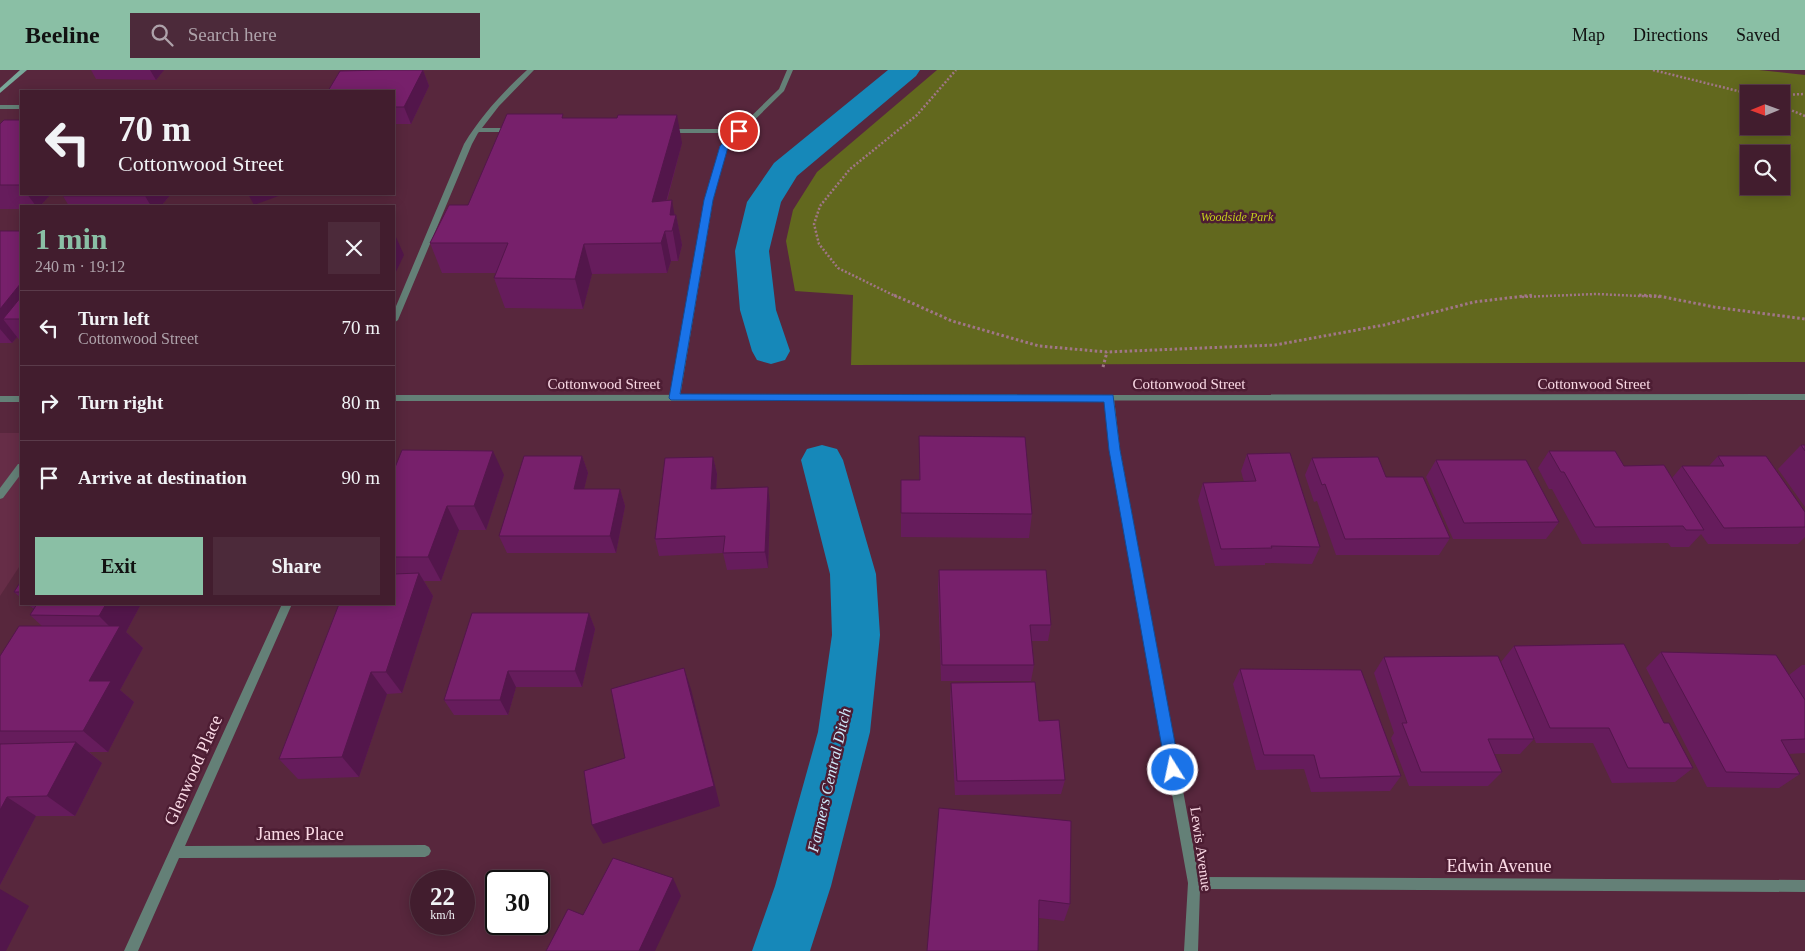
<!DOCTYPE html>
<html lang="en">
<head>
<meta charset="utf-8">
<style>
  :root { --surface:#421d2e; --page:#4c2a3a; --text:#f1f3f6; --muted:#aea2aa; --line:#5a3b4a; --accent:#8abfa5 }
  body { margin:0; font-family:"Times New Roman",serif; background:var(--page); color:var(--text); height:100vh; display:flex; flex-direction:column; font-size:19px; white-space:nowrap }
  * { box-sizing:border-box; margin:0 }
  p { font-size:16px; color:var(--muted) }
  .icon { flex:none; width:28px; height:28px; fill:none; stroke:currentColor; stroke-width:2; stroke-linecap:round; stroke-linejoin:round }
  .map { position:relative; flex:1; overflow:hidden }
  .sheet { position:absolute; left:20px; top:135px; width:375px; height:400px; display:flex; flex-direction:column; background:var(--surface); border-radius:0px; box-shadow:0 2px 12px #0003,0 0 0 1px var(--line) }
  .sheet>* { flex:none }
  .guide { position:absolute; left:20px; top:20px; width:375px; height:105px; border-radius:0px; box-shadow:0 2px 12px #0003,0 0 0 1px var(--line); background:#421d2e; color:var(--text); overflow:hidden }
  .needle { width:32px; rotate:269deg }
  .tools { position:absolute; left:1740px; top:15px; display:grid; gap:10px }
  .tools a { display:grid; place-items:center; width:50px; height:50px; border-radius:0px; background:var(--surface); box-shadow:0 2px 12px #0003,0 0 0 1px var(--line); font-size:25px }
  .speed { position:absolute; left:410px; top:800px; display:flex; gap:10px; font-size:25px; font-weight:700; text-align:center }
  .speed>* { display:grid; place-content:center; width:65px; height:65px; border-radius:50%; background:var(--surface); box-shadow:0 2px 12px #0003,0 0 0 1px var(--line); line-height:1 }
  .speed small { font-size:12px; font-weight:400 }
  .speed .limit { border:2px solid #111; border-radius:8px; background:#fff; color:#111 }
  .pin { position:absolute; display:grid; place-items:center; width:42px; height:42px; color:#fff; margin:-21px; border:2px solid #fff; border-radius:50%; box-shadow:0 1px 5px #0007 }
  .me { position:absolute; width:55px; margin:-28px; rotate:350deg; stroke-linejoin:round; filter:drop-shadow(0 0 4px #0008) }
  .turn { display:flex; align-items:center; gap:18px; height:105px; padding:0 15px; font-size:22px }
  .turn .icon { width:65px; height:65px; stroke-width:2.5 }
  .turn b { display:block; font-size:35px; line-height:42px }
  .round { display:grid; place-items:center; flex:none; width:52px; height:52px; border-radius:0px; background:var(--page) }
  .overview { display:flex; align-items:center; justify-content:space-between; height:85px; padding:0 15px }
  h1 { font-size:30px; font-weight:700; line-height:38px; color:var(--accent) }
  .button { display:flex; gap:10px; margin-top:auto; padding:10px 15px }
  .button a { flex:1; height:58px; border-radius:0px; background:var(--accent); color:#111; font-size:20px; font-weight:700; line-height:58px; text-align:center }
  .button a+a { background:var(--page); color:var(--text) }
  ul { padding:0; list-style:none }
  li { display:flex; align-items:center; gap:15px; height:75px; padding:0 15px; border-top:1px solid var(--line) }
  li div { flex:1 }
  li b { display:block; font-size:19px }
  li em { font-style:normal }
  header { display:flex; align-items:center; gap:30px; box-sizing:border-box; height:70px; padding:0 25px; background:var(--accent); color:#111 }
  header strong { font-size:24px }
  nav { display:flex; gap:28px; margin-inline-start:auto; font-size:18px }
  .search { width:350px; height:45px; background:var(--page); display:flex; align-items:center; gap:12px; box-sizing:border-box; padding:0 18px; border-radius:0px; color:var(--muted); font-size:19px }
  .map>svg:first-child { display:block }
</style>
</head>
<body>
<header>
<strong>Beeline</strong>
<div class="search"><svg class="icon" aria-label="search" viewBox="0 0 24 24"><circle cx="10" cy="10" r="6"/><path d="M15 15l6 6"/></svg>Search here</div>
<nav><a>Map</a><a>Directions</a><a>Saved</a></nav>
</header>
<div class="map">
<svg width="1805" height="881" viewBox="0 0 1805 881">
  <rect width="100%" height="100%" fill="#58273d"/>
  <polygon fill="#662d47" points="0,363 21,363 21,494 0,526"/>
  <path fill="#62681e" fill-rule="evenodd" d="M 937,0 L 1759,0 L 1805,5 L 1805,292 L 851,295 L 853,225 L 795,221 L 786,171 L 793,140 L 817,102 ZM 1749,24 L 1781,24 L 1781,56 L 1749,56 ZM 1749,84 L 1781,84 L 1781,116 L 1749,116 Z"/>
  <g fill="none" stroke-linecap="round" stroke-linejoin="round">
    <g fill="#1688b9" fill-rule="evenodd">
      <polygon points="888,0 920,0 916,6 797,106 781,132 769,181 776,240 790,281 785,290 771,294 757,290 752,281 740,240 735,181 747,132 774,93"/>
      <polygon points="822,375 837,379 843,390 876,504 880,565 870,662 831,816 810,881 752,881 775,816 818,662 832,565 830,504 801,390 807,379"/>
    </g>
    <g stroke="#a07687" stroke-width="2.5" stroke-dasharray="2 2" stroke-linecap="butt">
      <polyline points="1653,0 1750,24"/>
      <polyline points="1781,25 1805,24"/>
      <polyline points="1781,36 1805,46"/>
      <polyline points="897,227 838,198 819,174 814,154 820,136 850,99 917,45 956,0"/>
      <polyline points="1522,227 1596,224 1662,227"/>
    </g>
    <g stroke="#a07687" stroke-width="3" stroke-dasharray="2.5 2.5" stroke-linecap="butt">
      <polyline points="894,225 952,251 1039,276 1107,282 1275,275 1384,255 1474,232 1533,225"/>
      <polyline points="1639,225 1659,226 1714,237 1805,249"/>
      <polyline points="1103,297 1107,282"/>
    </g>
    <g fill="#648077" fill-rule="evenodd">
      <path d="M 527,0 L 534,0 L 499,36 L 482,58 L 512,58 L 515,60 L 512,62 L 479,62 L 478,63 L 472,74 L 398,250 L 394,253 L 394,241 L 464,74 C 481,46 503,22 527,0 Z"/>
      <polygon points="787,0 793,0 784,21 727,77 713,130 680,327 678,329 672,329 670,327 705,130 720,76 733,63 667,63 664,61 667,59 738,59 779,19"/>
      <polygon points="18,394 21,394 21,404 3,428 0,429 0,418"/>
    </g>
    <g fill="#648077" fill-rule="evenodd">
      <rect x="0" y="35" width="21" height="4"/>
      <polygon points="1109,325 1114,328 1120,380 1199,807 1805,810 1805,822 1200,819 1198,881 1184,881 1188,813 1110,380 1104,328"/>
      <polygon points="282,534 292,534 185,776 425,775 429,777 431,781 429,785 425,787 179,788 138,881 124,881"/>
    </g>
    <g fill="#648077" fill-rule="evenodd">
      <polygon points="1805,324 1805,330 394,331 394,325"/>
      <rect x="0" y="326" width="21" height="6"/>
    </g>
    <polygon fill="#79a799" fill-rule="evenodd" points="20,0 27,0 0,23 0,18"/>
  </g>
  <g fill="#661c5c">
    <polygon points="91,0 164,0 156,10 96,9"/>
    <polygon points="383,0 423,0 429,16 411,54 394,54 394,21"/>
    <polygon points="564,48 682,73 667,131 675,145 676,145 682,175 678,191 671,191 667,203 592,204 583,239 505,238 494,208 496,203 442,203 430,173 468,135"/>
    <polygon points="21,50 21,124 51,124 40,136 21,136 21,139 0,139 0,54"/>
    <polygon points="65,124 171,124 161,136 69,136 63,126"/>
    <polygon points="0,161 21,161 21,272 17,267 12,273 0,273"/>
    <polygon points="919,366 1032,444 1029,468 901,467 901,443 919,410"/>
    <polygon points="1801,375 1805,375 1805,437 1778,399"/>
    <polygon points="1549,381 1672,408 1682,396 1709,396 1718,386 1805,442 1805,467 1798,474 1708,474 1701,464 1689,477 1671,477 1668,473 1582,474 1552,419 1549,419 1538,398"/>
    <polygon points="1247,384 1320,477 1312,494 1265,493 1265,495 1215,496 1198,430 1203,413 1244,412 1241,401"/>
    <polygon points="582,386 588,403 584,419 620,419 625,436 616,483 507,483 499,466"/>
    <polygon points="713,387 717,404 716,419 770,434 768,498 727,500 723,483 659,486 655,469"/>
    <polygon points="1312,388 1386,407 1450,468 1439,485 1336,485 1317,431 1314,432 1305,405"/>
    <polygon points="1436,390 1559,452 1546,469 1453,469 1426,407"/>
    <polygon points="394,400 504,405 486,460 459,460 441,511 424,511 433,526 402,623 387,624 359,707 298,709 279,689 394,534"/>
    <polygon points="939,500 1051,555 1048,571 1032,571 1034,595 1031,611 941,611 938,517"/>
    <polygon points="21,511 21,528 14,522"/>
    <polygon points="27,534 141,534 126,562 143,578 120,620 134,632 108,682 89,682 102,693 75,746 36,746 0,815 0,586 42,556 30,545 34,539"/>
    <polygon points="589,543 595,559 582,617 516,617 508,645 454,645 444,630"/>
    <polygon points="1514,576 1664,653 1693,698 1675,712 1612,713 1593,673 1536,673 1501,592"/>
    <polygon points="1661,582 1789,605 1802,595 1805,595 1805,683 1789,684 1800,704 1779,718 1707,717 1646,598"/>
    <polygon points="1384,587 1534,669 1520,684 1494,684 1502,702 1488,716 1409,716 1391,668 1394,663 1374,603"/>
    <polygon points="1240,599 1401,706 1390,721 1311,722 1304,699 1256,700 1233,614"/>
    <polygon points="951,613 1065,710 1061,724 955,725 950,629"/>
    <polygon points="939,738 1070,834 1064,851 1039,848"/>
  </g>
  <g fill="#53164b">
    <polygon points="150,0 164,0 156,10"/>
    <polygon points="423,0 429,16 411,54 404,37"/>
    <polygon points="677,45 682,73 658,161 652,132"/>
    <polygon points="27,124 51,124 40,136 36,136"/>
    <polygon points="147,124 171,124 161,136 151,136 145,126"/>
    <polygon points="248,124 284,124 254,135"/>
    <polygon points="672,130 675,148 676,145 682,175 678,191 670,145"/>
    <polygon points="665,161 671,191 667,203 661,173"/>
    <polygon points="396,167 404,185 394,206 394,172"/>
    <polygon points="584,174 592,204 583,239 575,209"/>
    <polygon points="21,213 21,249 3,249 17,267 12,273 0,259 0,239"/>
    <polygon points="493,381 504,405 486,460 474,436"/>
    <polygon points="582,386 588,403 580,436 574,419"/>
    <polygon points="713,387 717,404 715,436 711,419"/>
    <polygon points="768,417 770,434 768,498 765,482"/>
    <polygon points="620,419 625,436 616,483 610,466"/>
    <polygon points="447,436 459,460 441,511 428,487"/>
    <polygon points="419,503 433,526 402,623 386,602"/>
    <polygon points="106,534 141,534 126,562 143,578 120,620 134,632 108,682 83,661 89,611 116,563 99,546"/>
    <polygon points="589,543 595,559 582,617 575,601"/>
    <polygon points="684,598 691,619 720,736 603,774 592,755"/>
    <polygon points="508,601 516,617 508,645 500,630"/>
    <polygon points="371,602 387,624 359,707 342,687"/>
    <polygon points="76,672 102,693 75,746 47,726"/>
    <polygon points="7,727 36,746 0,815 0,740"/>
    <polygon points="673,808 681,826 655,881 639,881"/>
    <polygon points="0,819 29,836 6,881 0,881"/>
  </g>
  <g fill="#77206b" stroke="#53164b">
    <polygon points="383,0 423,0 404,37 394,37 394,21 328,21 340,1"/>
    <polygon points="507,44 563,44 562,48 617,48 618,45 677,45 652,132 672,130 670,145 676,145 672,161 665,161 661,173 584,174 575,209 494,208 508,173 430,173 449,135 468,135"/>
    <polygon points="4,50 21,50 21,114 20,115 0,115 0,54"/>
    <polygon points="65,124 147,124 145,126 63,126"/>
    <polygon points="0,161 21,161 21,213 0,239"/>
    <polygon points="21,227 21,249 3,249"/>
    <polygon points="919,366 1025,367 1032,444 901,443 901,410 920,410"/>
    <polygon points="1801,375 1805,375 1805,381"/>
    <polygon points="402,380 493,381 474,436 447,436 428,487 394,487 394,400"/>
    <polygon points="1549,381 1615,381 1624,396 1664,395 1704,460 1686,460 1683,456 1595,457 1564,402 1561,402"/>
    <polygon points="1290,383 1320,477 1271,476 1272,478 1221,479 1203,413 1256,411 1247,384"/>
    <polygon points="524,386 582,386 574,419 620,419 610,466 499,466"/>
    <polygon points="1718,386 1766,386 1805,442 1805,457 1724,458 1682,396 1724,396"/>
    <polygon points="713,387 711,419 768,417 765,482 723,483 725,466 655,469 665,388"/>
    <polygon points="1378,387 1386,407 1423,407 1450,468 1345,469 1325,414 1322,415 1312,388"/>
    <polygon points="1436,390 1526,390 1559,452 1464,453"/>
    <polygon points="939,500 1046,500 1051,555 1030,555 1034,595 942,595"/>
    <polygon points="419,503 386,602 371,602 342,687 279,689 339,534 394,534 394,504"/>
    <polygon points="21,511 21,522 14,522"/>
    <polygon points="37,534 106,534 99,546 30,545"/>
    <polygon points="472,543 589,543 575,601 508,601 500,630 444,630"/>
    <polygon points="19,556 120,556 89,611 111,611 83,661 0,661 0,586"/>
    <polygon points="1624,574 1664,653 1669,653 1693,698 1628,698 1609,658 1550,658 1514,576"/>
    <polygon points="1661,582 1776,585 1805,630 1805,669 1781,670 1800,704 1726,702"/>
    <polygon points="1498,586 1534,669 1488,669 1502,702 1421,702 1402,653 1407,653 1384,587"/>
    <polygon points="684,598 714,716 592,755 584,701 625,688 611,619"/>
    <polygon points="1240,599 1361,600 1401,706 1320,708 1314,685 1264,685"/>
    <polygon points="1035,612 1039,651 1059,650 1065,710 957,711 951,613"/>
    <polygon points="76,672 47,726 7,727 0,740 0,674"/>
    <polygon points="939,738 1071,751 1070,834 1039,830 1038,881 927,881"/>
    <polygon points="613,788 673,808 639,881 546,881 568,839 583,845"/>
  </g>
  <polygon fill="#1a73e8" stroke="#114b97" points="736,59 743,61 728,77 713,130 680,324 1113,325 1120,380 1180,700 1178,705 1173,707 1168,705 1166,700 1109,380 1104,332 671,330 669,328 704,130 720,76"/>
  <g text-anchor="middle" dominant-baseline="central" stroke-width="5" stroke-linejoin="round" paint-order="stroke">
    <g font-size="12" font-style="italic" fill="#c2ce1b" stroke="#4d1d33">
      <text x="1237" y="147">Woodside Park</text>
    </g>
    <g font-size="15" fill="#fad9e5" stroke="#4d1d33">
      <text x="604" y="314">Cottonwood Street</text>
      <text x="1189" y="314">Cottonwood Street</text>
      <text x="1594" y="314">Cottonwood Street</text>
      <text transform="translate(1201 779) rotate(82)">Lewis Avenue</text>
    </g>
    <g font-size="16" font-style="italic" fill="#cee9f9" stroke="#4d1d33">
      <text transform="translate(829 710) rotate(-77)">Farmers Central Ditch</text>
    </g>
    <g font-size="18" fill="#fad9e5" stroke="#4d1d33">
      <text transform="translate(193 700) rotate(-66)">Glenwood Place</text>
      <text x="300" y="764">James Place</text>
      <text x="1499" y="796">Edwin Avenue</text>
    </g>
  </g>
</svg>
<div class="tools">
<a><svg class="needle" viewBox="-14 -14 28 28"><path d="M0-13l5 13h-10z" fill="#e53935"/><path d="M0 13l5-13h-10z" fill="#aea2aa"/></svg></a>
<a><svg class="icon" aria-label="search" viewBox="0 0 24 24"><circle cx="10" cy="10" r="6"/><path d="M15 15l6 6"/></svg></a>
</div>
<div class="speed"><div>22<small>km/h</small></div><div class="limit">30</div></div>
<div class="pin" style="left:739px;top:61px;background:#d93025"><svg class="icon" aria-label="arrive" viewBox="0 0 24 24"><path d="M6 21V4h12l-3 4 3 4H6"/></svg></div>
<svg class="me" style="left:1173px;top:700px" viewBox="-20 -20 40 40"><circle r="17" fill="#1a73e8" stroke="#fff" stroke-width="3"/><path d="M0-11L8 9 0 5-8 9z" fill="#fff"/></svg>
<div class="guide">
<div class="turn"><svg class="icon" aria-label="left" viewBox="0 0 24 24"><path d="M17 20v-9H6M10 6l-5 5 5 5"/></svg><div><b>70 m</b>Cottonwood Street</div></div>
</div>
<section class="sheet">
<div class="overview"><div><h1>1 min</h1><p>240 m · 19:12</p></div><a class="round"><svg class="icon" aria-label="close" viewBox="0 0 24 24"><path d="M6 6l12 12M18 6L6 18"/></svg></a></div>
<ul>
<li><svg class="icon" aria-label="left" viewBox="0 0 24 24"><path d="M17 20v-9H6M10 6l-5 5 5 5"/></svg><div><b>Turn left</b><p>Cottonwood Street</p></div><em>70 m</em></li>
<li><svg class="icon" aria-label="right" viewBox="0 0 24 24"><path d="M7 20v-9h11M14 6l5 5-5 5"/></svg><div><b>Turn right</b></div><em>80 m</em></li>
<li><svg class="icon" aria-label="arrive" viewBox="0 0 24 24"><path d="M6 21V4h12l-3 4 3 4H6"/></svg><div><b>Arrive at destination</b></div><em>90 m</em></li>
</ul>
<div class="button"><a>Exit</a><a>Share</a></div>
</section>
</div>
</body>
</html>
